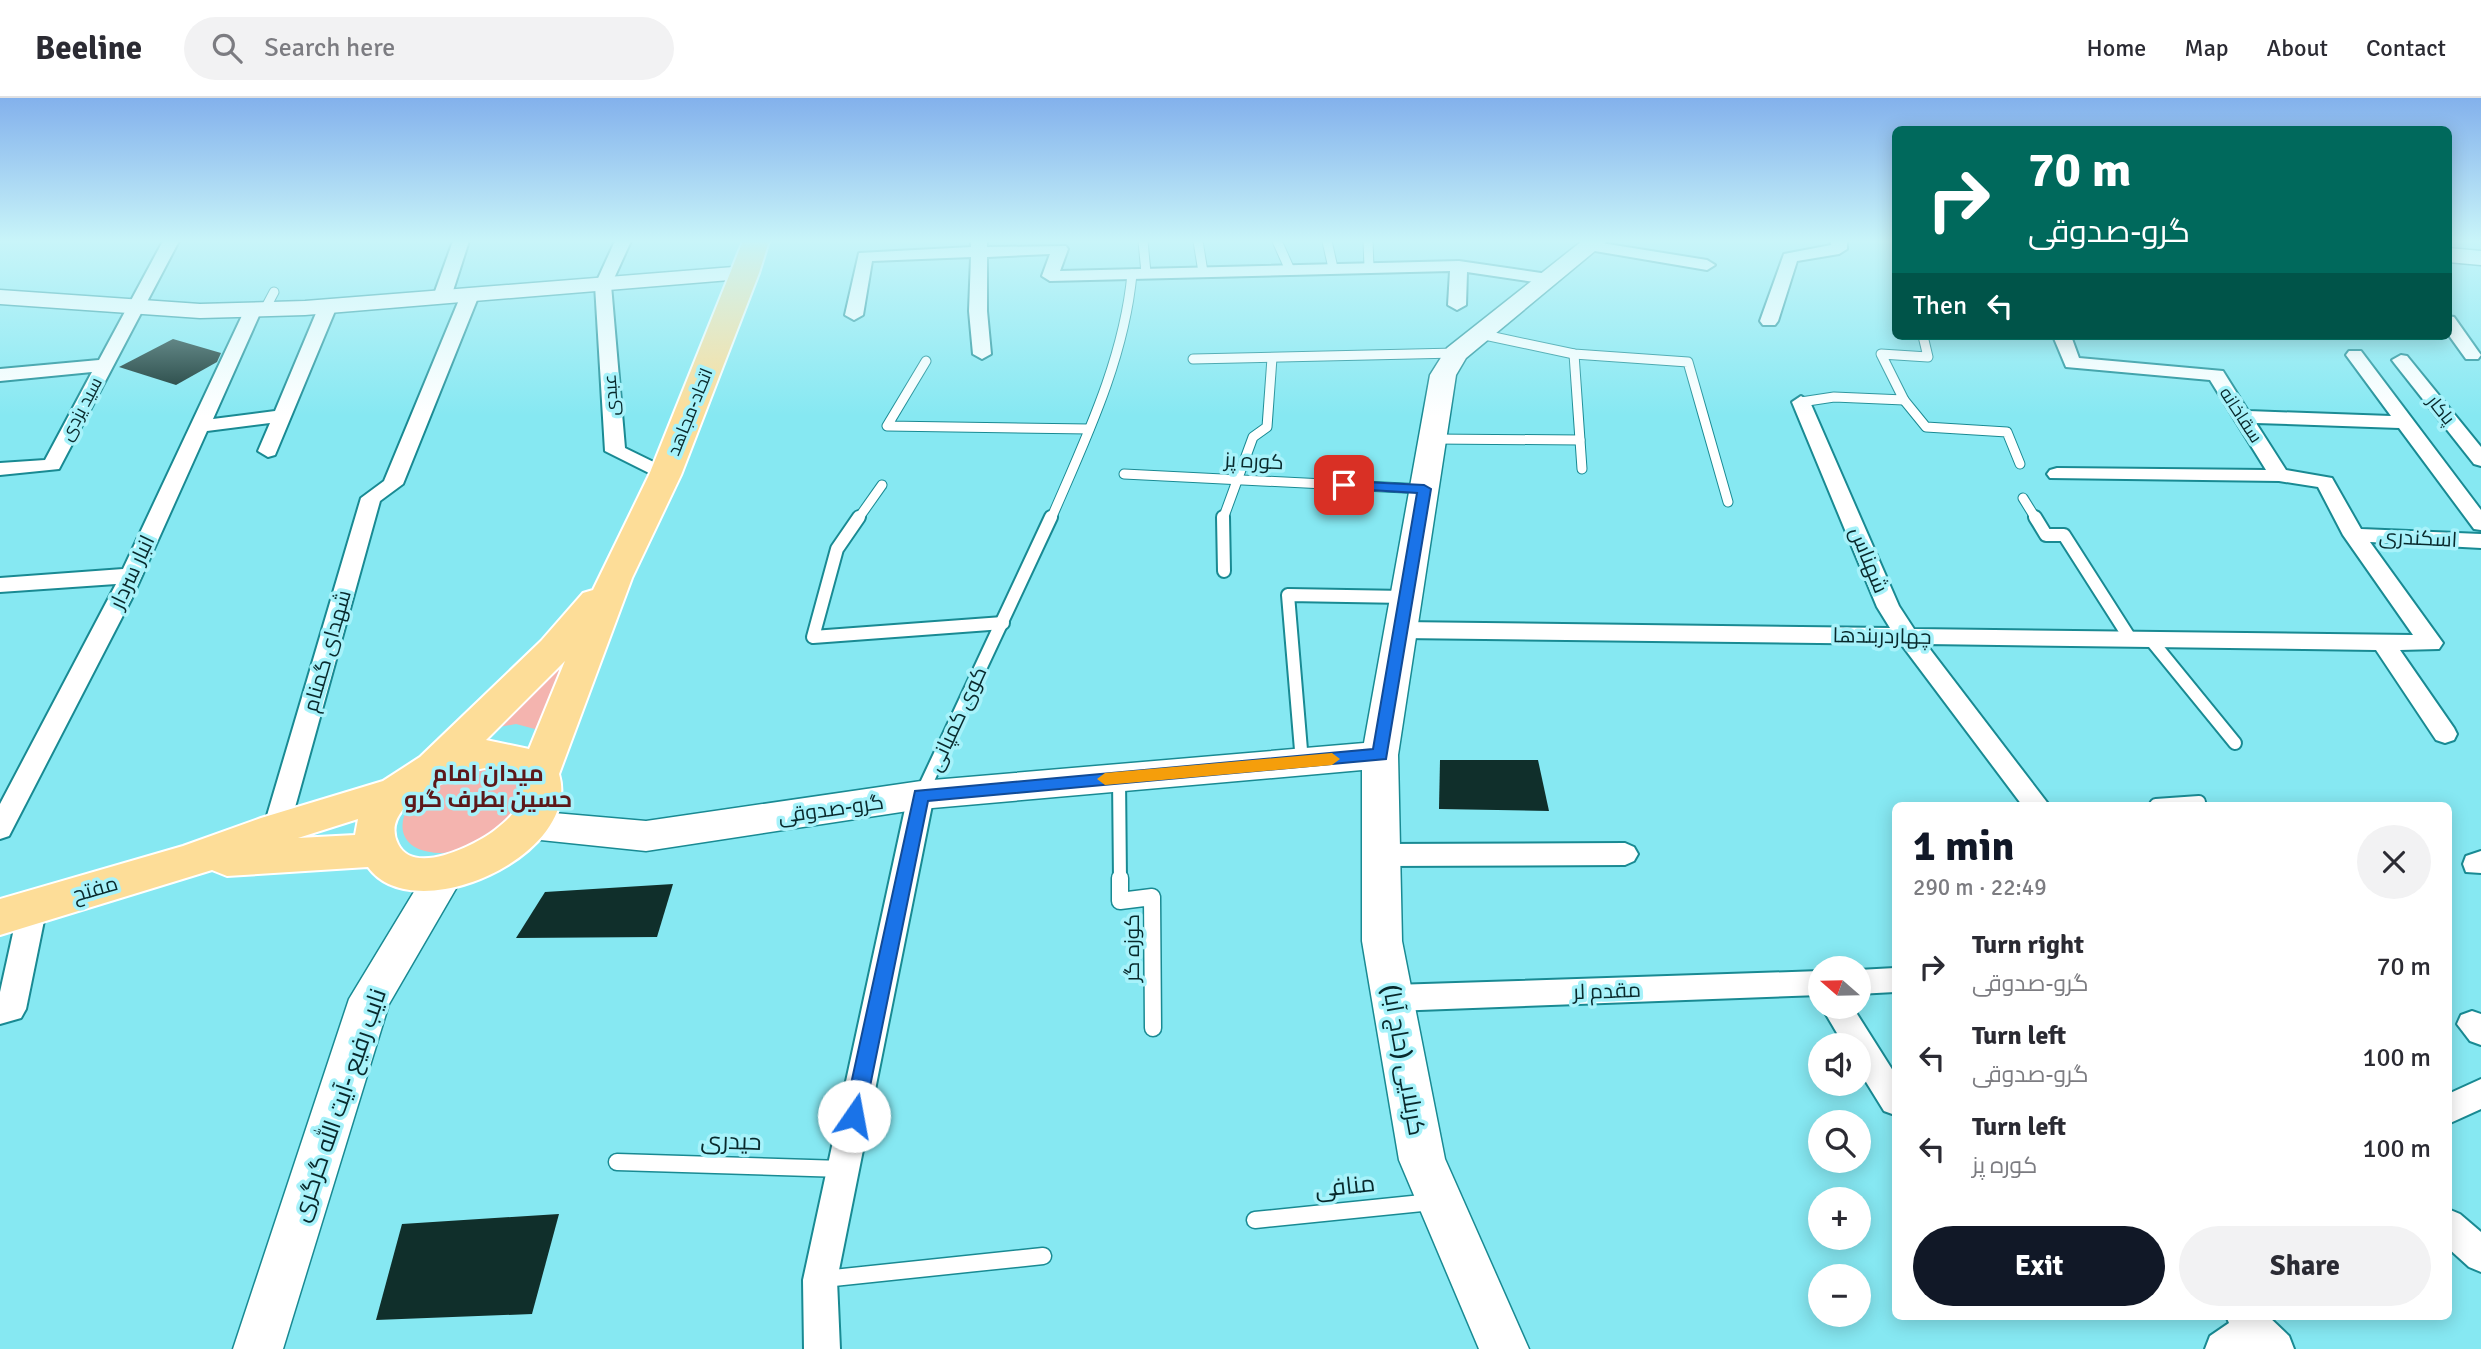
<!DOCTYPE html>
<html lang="en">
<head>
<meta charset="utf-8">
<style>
  :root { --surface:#fff; --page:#f2f2f3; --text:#2b2b33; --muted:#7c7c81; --line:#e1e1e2; --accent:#111827 }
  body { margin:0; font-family:Signika,Cairo,sans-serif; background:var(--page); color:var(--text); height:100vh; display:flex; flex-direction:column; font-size:26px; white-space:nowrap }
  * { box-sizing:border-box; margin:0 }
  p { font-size:23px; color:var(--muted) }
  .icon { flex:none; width:38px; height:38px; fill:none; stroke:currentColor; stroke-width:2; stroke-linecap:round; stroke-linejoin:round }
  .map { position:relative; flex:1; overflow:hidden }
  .details { position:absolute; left:1892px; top:704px; width:560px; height:518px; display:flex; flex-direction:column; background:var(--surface); border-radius:10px; box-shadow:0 4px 18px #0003 }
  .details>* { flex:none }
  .top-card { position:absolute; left:1892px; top:28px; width:560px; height:214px; border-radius:10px; box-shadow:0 4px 18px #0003; background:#00695c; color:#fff; overflow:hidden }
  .needle { width:46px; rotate:290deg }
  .controls { position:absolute; left:1808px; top:858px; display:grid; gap:14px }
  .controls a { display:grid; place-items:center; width:63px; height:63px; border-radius:50%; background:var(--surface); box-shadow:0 4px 18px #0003; font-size:35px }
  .pin { position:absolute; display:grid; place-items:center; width:60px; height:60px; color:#fff; margin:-30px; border-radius:14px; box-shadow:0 4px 10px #0006 }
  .me { position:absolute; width:77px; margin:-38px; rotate:12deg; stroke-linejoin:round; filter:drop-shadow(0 0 5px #0008) }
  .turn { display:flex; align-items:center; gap:24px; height:147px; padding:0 21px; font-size:32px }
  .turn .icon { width:91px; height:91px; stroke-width:2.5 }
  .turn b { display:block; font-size:49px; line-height:60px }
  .then { display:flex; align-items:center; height:66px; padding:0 21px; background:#0003; gap:14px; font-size:26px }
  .round { display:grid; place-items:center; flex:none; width:74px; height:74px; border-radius:37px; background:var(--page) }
  .head { display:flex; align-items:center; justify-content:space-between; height:119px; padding:0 21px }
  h1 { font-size:42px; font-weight:700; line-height:52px; color:var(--accent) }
  .button { display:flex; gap:14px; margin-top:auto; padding:14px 21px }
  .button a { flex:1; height:80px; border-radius:42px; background:var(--accent); color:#fff; font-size:28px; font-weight:700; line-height:80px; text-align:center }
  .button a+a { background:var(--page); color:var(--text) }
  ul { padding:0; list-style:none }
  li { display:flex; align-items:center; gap:21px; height:91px; padding:0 21px }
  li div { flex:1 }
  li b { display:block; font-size:26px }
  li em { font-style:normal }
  header { display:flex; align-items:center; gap:42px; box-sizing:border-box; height:98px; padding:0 35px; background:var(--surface); border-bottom:2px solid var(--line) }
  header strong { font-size:33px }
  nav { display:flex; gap:38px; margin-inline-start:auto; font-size:24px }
  .search { width:490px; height:63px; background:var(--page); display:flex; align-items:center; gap:18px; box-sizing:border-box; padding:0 24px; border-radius:38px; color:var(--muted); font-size:26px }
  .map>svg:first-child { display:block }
</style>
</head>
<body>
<header>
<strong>Beeline</strong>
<div class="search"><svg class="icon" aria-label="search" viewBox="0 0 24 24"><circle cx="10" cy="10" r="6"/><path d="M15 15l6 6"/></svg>Search here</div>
<nav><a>Home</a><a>Map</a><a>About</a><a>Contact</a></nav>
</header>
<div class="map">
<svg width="2481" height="1251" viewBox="0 0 2481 1251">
  <rect width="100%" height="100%" fill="#86e8f2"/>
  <g fill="#f4b4af">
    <polygon points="577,554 550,635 516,626 494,630"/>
    <path d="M 485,670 C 570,681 488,757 439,755 C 389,753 395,710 429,688 C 447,677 465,674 485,670 Z"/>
  </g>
  <g fill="#102f2b">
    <polygon points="173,241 221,255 217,264 176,287 119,269"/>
    <polygon points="1440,662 1538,662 1549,713 1439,711"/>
    <polygon points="673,786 657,839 516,840 545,794"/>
    <polygon points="559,1116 532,1216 376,1222 402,1126"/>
  </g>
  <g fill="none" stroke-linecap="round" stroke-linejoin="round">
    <g stroke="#198a93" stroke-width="11">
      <g id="lane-far2">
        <polyline points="1143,143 1146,175"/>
        <polyline points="1198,143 1203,174"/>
        <polyline points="1277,143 1290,172"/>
        <polyline points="1327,143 1333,170"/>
        <polyline points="1368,143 1369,169"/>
        <polyline points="265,211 274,194"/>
        <polyline points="1480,236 1574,256 1688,264 1728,404"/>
        <polyline points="1574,256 1582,371"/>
        <polyline points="1193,261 1456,255"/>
        <polyline points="926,263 887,328 1089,331"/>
        <polyline points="1904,302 1926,329 2007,334 2020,366"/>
        <polyline points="1801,304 1834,299 1904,302 1881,256 1928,259 1923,238"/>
        <polyline points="1432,341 1580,342"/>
        <polyline points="1124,376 1424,391"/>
        <polyline points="2023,400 2036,421"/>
        <polyline points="858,421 882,387"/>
        <path d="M 1051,421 C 1085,342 1124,262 1132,176"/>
        <polyline points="1223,421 1253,339 1267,329 1272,260"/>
      </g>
    </g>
    <g stroke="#198a93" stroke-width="16">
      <g id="lane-far1">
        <polyline points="859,419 837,451 813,539 1003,525"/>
        <polyline points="1223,419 1224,473"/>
        <polyline points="2035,419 2046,437 2064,437 2131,542"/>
        <polyline points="2151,542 2235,645"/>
        <polyline points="1302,664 1288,497 1406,499"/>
        <polyline points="1119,680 1120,782"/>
        <polyline points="921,697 1051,419"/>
        <polyline points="2156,707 2199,704"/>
      </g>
    </g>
    <g stroke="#198a93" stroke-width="19">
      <g id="lane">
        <polyline points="1120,780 1120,803 1152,799 1153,930"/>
        <polyline points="617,1064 843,1071"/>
        <polyline points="1255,1122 1432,1104"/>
        <polyline points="824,1181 1043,1158"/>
      </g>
    </g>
    <g stroke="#198a93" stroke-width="4">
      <g id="street">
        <polygon points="163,143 179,143 59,371 0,377 0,365 45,362 92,274 0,283 0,271 99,262"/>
        <polygon points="453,143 469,143 451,199 442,204 433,199"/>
        <polygon points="615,143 631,143 611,187 625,350 672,373 675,377 672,381 665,383 605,353 595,187"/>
        <polygon points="748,143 765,143 757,148"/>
        <polygon points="971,143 987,143 987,149 1066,148 1068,151 1060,173 1459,163 1548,176 1556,181 1548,186 1467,174 1466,207 1457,212 1448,207 1450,173 1050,183 1042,178 1050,156 987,159 987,213 991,256 982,261 973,256 969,213 971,159 872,163 863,217 854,222 845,217 859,155 971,149"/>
        <polygon points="1589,143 1707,162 1715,167 1707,172 1583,151 1583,145"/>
        <polygon points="1831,143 1847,143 1847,151 1839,156 1797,163 1778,223 1775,227 1763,227 1760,223 1784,156 1831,147"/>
        <polygon points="470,192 479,197 403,386 380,403 289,731 285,738 276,741 267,738 263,731 361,400 384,383 461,197"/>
        <polygon points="328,203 337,208 275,357 268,359 258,353 270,325 207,333 132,500 9,738 0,741 0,706 116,486 0,494 0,480 123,471 247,207 253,206 262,211 213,321 275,313 319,208"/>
        <polygon points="2448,218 2454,219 2478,253 2481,257 2478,261 2466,261 2448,236"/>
        <polygon points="2053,238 2071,238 2079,260 2223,273 2248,313 2391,318 2346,257 2349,253 2361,253 2481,412 2481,432 2474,431 2399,330 2256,325 2286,372 2332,380 2361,431 2481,436 2481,450 2370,444 2443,545 2439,551 2400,552 2454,630 2457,636 2454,642 2445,645 2436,642 2376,552 1926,546 2049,707 2022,707 1901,546 1401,540 1393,537 1390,532 1393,527 1401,524 1890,530 1877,509 1792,304 1801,298 1810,304 1899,508 1914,531 2413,537 2343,437 2318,389 2279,383 2050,380 2047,376 2050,372 2057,370 2266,372 2210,282 2066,269"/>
        <polygon points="2401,257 2407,258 2481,349 2481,368 2474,366 2395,266 2392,262"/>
        <polygon points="921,687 930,690 934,697 837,1182 840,1251 804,1251 803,1182 908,697 912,690"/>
        <polygon points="1625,745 1634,749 1638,756 1634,763 1625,767 1382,768 1373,764 1369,757 1373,750 1382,746"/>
        <polygon points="2481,753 2481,775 2466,774 2463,766 2466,758"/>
        <polygon points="33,797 43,800 47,808 26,911 21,920 0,926 0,894 19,808 23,800"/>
        <polygon points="1895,870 1895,894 1858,896 1858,872"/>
        <polygon points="1820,873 1820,897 1393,913 1383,909 1378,900 1383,891 1393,887"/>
        <polygon points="1821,908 1852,908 1895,976 1895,1017 1884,1013 1858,971 1858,947 1844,947"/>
        <polygon points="2472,913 2481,916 2481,947 2470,943 2457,926 2461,917"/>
        <polygon points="2481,981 2481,1011 2448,1026 2448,996"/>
        <polygon points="2448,1111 2460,1116 2481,1134 2481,1174 2469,1169 2448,1150"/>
        <polygon points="2226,1218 2268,1218 2289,1238 2294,1251 2205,1251 2210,1238 2229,1225"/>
      </g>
    </g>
    <g stroke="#198a93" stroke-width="3">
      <g id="secondary">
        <polygon points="1582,143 1607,143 1466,260 1456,277 1398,657 1402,843 1445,1061 1529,1251 1479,1251 1399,1062 1362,843 1362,672 921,711 646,753 531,741 518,737 512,727 518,717 531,713 646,723 921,683 1364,645 1430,277 1447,250"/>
        <polygon points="2448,150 2481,153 2481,167 2448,164"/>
        <polygon points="746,168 754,170 758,175 754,180 305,217 200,220 0,206 0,192 200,206 305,203"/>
        <polygon points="446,760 460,764 465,775 389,906 283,1251 233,1251 349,901 432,764"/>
      </g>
    </g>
    <g stroke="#fff" stroke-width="4">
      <path id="primary" d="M 743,143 L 769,143 L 759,175 L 681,377 L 632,480 L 559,676 C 583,757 414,833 368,769 L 227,778 L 212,772 L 0,837 L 0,801 L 183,748 L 261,720 L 383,683 L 420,659 L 541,543 L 583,495 L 593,492 L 649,377 ZM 565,563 L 529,651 L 486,642 ZM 485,670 L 510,675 L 521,684 C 526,705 511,720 495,732 C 477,746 414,779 398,746 C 377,705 458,675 485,670 ZM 358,721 L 355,737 L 298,740 Z"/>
    </g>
    <use href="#lane-far2" stroke="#fff" stroke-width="9"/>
    <use href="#lane-far1" stroke="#fff" stroke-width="12"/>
    <use href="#lane" stroke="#fff" stroke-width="16"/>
    <use href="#street" fill="#fff" fill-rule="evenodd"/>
    <use href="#secondary" fill="#fff" fill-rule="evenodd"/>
    <use href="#primary" fill="#fddd98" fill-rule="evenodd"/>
  </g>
  <linearGradient id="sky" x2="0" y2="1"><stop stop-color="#83b1ec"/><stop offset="0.45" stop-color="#c9f5f9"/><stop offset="1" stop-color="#c9f5f9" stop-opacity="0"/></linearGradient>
  <rect width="2481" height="318" fill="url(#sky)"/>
  <polygon fill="#1a73e8" stroke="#114b97" stroke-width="2" points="1344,383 1424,387 1431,391 1386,661 928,703 864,1018 861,1024 854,1027 847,1024 844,1018 915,693 1373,651 1417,395 1339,390 1339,384"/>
  <polygon fill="#f59e0b" points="1332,655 1340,661 1332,667 1105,687 1097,681 1105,675"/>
  <g text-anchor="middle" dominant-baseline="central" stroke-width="7" stroke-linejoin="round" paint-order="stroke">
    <g font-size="18" fill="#08292c" stroke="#a7f2fa">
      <text transform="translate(611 297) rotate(-94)">عبدی</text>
      <text transform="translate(81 311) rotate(-62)">سید یزدی</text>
      <text transform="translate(2441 312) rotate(51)">پاکار</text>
      <text transform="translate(690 314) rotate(-68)">اتحاد-مجاهد</text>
      <text transform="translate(2241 317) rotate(57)">سقاخانه</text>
    </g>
    <g font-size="21" fill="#08292c" stroke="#a7f2fa">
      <text transform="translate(1254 363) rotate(3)">کوره پز</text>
      <text transform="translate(2418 440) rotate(3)">اسکندری</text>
      <text transform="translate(1869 462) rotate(68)">شهناس</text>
      <text transform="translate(132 474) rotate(-65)">انبار سردار</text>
      <text transform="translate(1882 538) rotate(1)">چهاردربندها</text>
      <text transform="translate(327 553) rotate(-74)">شهدای گمنام</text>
      <text transform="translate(957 621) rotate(-65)">کوی کمپانی</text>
      <text transform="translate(831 711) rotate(-8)">گرو-صدوقی</text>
      <text transform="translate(95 791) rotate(-16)">مفتح</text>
      <text transform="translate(1132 850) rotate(-90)">کوزه گر</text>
      <text transform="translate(1607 893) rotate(-2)">مقدم لر</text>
    </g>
    <g font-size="23" font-weight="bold" fill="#5d181a" stroke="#a7f2fa">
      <text x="488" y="675">میدان امام<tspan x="488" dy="26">حسین بطرف گرو</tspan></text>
    </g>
    <g font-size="24" fill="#08292c" stroke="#a7f2fa">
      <text transform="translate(1404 962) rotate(80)">کربلایی (حاج آبا)</text>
      <text transform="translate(339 1007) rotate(-71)">نایب رفیع -آیت الله گرگری</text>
      <text transform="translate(731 1043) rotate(2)">حیدری</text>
      <text transform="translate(1345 1088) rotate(-6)">منافی</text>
    </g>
  </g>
</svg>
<div class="controls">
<a><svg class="needle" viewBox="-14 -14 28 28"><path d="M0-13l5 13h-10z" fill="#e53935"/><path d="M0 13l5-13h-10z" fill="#7c7c81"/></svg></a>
<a><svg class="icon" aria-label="sound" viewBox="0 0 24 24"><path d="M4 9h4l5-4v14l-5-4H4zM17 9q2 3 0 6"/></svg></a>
<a><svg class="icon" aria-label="search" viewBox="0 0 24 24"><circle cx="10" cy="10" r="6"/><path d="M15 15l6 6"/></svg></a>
<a>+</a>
<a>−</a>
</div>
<div class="pin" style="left:1344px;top:387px;background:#d93025"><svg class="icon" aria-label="arrive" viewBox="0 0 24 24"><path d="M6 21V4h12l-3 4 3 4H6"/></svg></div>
<svg class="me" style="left:854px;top:1018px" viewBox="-20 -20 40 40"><circle r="19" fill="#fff"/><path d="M0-13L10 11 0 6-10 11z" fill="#1a73e8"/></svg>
<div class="top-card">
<div class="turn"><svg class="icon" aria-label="right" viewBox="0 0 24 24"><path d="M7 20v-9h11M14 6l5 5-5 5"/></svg><div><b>70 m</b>گرو-صدوقی</div></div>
<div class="then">Then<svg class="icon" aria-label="left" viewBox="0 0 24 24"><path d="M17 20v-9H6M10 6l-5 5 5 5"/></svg></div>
</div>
<section class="details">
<div class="head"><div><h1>1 min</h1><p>290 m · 22:49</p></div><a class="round"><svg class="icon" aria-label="close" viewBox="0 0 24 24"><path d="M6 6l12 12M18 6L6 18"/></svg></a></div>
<ul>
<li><svg class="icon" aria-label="right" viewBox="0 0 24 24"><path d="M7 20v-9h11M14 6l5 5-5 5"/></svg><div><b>Turn right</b><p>گرو-صدوقی</p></div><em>70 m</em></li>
<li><svg class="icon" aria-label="left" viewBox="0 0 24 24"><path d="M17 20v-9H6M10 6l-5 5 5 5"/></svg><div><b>Turn left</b><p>گرو-صدوقی</p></div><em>100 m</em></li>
<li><svg class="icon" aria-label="left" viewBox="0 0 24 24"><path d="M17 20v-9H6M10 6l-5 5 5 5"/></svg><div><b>Turn left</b><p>کوره پز</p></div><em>100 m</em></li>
</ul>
<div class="button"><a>Exit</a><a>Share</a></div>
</section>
</div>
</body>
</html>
